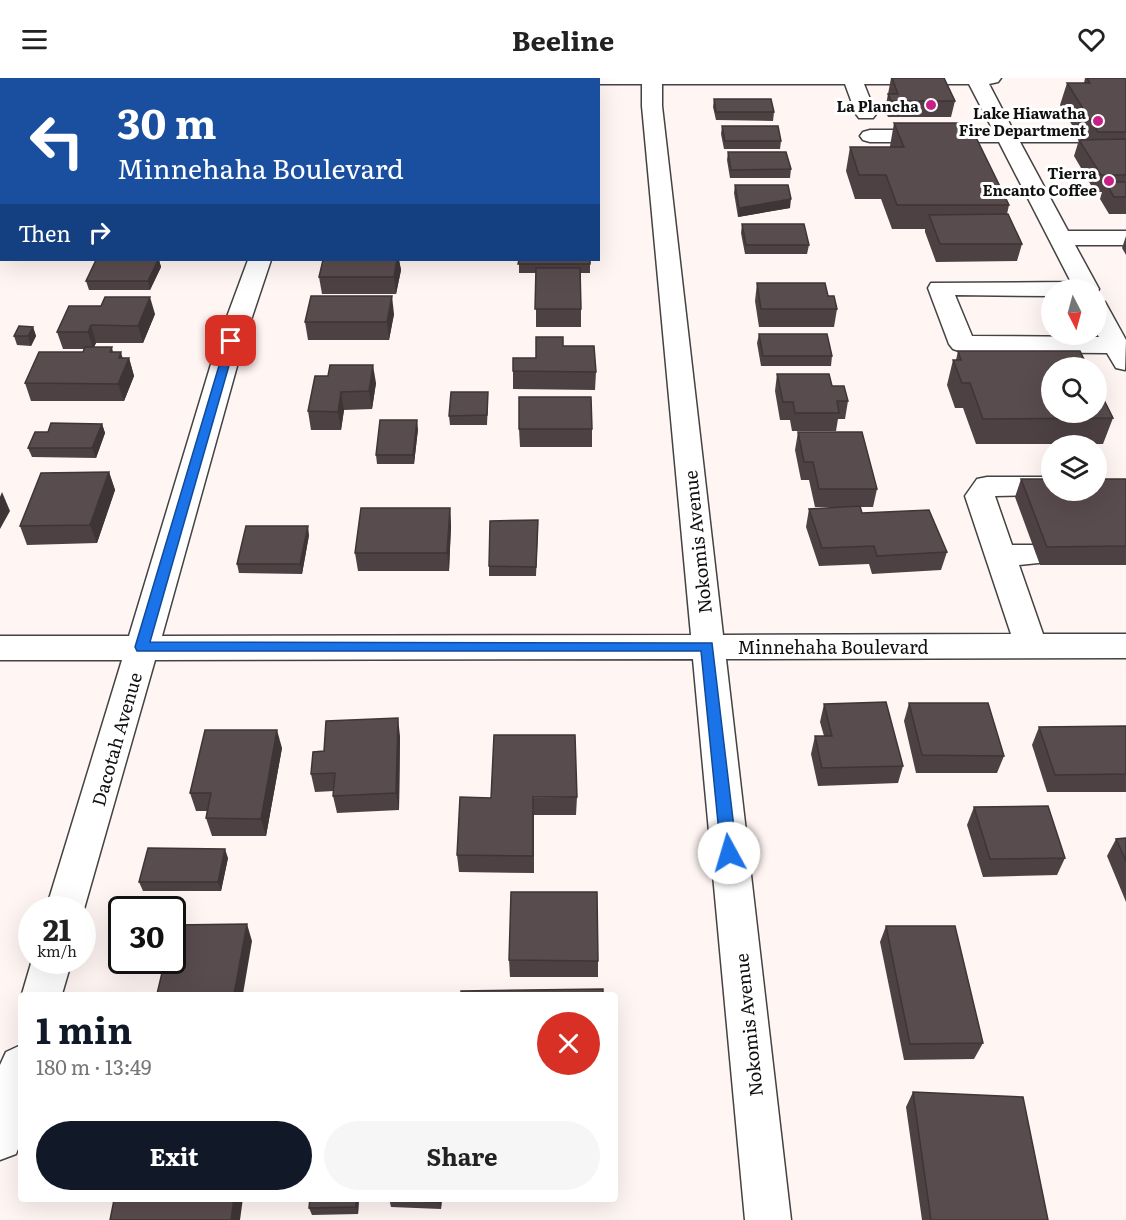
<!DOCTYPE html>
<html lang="en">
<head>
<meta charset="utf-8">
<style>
  :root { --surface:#fff; --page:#f6f6f6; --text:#222; --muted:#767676; --accent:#111827 }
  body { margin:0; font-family:Literata,serif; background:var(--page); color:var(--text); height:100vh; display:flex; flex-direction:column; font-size:22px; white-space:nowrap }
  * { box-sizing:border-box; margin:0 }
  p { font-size:20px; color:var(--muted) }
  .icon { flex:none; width:33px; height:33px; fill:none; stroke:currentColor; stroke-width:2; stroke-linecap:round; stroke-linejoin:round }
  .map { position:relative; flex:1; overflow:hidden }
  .side { position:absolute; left:18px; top:914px; width:600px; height:210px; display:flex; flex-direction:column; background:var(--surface); border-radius:6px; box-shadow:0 6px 24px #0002 }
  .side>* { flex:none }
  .hud { position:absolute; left:0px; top:0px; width:600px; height:183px; box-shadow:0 6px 24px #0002; background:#1a4fa0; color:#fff; overflow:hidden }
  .needle { width:39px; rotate:174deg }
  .buttons { position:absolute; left:1041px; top:201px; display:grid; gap:12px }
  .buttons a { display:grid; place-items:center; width:66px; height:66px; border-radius:50%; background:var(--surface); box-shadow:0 6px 24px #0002; font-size:30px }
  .speed { position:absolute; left:18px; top:818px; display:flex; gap:12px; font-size:30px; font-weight:700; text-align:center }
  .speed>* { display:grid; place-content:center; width:78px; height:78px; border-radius:50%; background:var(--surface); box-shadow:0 6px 24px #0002; line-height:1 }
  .speed small { font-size:15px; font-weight:400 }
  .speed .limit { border:3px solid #111; border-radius:9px; background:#fff; color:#111 }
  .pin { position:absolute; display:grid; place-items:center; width:51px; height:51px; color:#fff; margin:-26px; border-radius:12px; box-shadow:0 3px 9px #0006 }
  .me { position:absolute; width:66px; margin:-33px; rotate:354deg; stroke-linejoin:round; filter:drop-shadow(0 0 4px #0008) }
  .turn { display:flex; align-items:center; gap:21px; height:126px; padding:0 18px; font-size:27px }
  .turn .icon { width:78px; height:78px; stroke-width:2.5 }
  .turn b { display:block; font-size:42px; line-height:51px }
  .then { display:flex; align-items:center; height:57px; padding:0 18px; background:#0003; gap:12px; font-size:22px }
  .round { display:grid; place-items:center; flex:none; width:63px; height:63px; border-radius:32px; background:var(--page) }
  .headline { display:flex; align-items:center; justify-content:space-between; height:102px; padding:0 18px }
  h1 { font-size:36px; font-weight:700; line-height:45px; color:var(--accent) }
  .primary-button { display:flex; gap:12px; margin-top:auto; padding:12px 18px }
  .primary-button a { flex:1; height:69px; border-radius:36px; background:var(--accent); color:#fff; font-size:24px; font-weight:700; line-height:69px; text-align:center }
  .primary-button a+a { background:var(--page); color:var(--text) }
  header { display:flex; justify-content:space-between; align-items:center; height:78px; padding:0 18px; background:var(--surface); font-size:27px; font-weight:700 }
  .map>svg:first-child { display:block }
</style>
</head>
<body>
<header><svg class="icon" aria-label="menu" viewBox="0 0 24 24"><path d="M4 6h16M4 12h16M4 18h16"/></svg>Beeline<svg class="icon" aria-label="heart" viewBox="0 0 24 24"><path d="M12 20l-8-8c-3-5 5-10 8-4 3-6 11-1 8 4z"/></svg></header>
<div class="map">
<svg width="1126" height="1142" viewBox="0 0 1126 1142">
  <rect width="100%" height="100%" fill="#fff5f3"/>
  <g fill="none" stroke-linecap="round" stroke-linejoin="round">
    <g stroke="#434343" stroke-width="3">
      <g id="minor">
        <polygon points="0,0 1001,0 998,4 989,6 1013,52 1086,54 1089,58 1086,62 1079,64 1020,64 1068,153 1126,153 1126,167 1075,167 1099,211 1096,216 1096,212 1052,212 1052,218 955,217 972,258 1099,259 1096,254 1096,222 1105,224 1126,262 1125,292 1116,290 1107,275 962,274 953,271 949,266 928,210 931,205 1071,204 999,64 870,64 863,62 860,58 863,54 870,52 993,52 969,6 864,6 876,36 873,40 859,40 856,36 845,6 662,6 662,28 723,557 1011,556 965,418 977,401 987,399 1052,399 1052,412 1064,412 1052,417 995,418 1012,467 1037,467 1048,470 1052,477 1048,484 1019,487 1043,556 1126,556 1126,580 726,581 791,1142 745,1142 693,581 155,582 82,838 82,831 46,831 122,582 0,582 0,558 129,558 218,263 248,182 271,182 244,263 162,558 691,557 642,28 642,6 598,6 598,2 2,2 0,7"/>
        <polygon points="32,882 72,882 62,916 22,916"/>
        <polygon points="21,967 21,1063 16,1076 0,1082 0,987 6,974"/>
      </g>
    </g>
    <use href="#minor" fill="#fff" fill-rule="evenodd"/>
  </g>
  <g fill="#4d4143">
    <polygon points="891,0 944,0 955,23 951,39 888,39 885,32"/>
    <polygon points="1085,0 1126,0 1126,136 1109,136 1100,121 1102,114 1095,114 1074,78 1079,62 1081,62 1060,27 1067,5 1084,5"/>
    <polygon points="714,21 774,34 773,43 716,42 713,29"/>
    <polygon points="2,29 2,75 0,75 0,31"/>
    <polygon points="894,45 1009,127 1007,136 1022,166 1017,183 936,184 925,154 925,151 892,151 881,121 855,121 846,93 850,69 890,69 890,68"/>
    <polygon points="722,48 781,63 780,71 724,71 721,56"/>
    <polygon points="728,74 791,91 790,100 730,100 727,82"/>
    <rect x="0" y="86" width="2" height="28"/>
    <polygon points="735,107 790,130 738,139 734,115"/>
    <rect x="0" y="132" width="2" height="28"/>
    <polygon points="742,146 809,167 807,176 745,176 741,155"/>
    <polygon points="1126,158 1126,177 1122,170"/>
    <polygon points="96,182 159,182 161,189 150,212 89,212 86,203"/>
    <polygon points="323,182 399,182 401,192 396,216 322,216 319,199"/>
    <polygon points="519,182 590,182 590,195 581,195 581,249 536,249 536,195 519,195"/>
    <polygon points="757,205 828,218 837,231 834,249 759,249 755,223"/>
    <polygon points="69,228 155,236 143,265 96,265 94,269 112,269 113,274 123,280 129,280 134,298 124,323 31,323 25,305 83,274 84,271 63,271 57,254"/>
    <polygon points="394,236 389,262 308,262 305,244"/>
    <polygon points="33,249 36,258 31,268 17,267 14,258"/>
    <polygon points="759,256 832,278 831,288 761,288 757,265"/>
    <polygon points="563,268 596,294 595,312 513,311 513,293 536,280"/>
    <polygon points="958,273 1113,340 1103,366 976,366 963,330 955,330 947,307 953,282 956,282"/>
    <polygon points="777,296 832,308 848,323 845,341 838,341 836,353 792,353 790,342 780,342 775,313"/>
    <polygon points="315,298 376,305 372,331 344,332 341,352 311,352 308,333"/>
    <polygon points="488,323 487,347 450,347 449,338"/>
    <polygon points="102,346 105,355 96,380 32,379 28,370 48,354"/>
    <polygon points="418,351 414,386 377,386 376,377"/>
    <polygon points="519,351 592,351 592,369 520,369"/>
    <polygon points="798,354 877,411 873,429 860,429 862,435 947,474 941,492 872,496 869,486 819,488 806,449 809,431 850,429 815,429 809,402 801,402 795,372"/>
    <polygon points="109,394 115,412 97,465 27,467 20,448"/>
    <polygon points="1021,401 1126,401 1126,487 1040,487 1015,419"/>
    <polygon points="450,430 451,448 449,493 358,493 355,475"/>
    <polygon points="538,452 536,498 489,498 489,488"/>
    <polygon points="309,457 302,496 239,495 237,486"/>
    <polygon points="909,625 1004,678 997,695 916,695 904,643"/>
    <polygon points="824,626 903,688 898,705 818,708 811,676 815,658 824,658 820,644"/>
    <polygon points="1126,648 1126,714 1047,714 1032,667 1039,649"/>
    <polygon points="400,658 399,732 337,735 333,718 334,713 315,714 311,696"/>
    <polygon points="282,670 266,758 212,758 206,740 207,733 196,733 190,715"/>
    <polygon points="577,719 576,737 534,737 534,795 459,794 457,777 491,720"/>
    <polygon points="974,729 1065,780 1057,797 983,799 967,747"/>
    <polygon points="1126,760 1126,824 1107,778 1116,761"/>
    <polygon points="228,780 221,813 143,813 139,804"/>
    <polygon points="886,848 983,965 974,981 904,982 880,864"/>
    <polygon points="509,882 598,883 598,899 510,899"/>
    <polygon points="913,1014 1048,1142 922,1142 906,1029"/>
    <polygon points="359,1120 358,1136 312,1137 309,1130"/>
    <polygon points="389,1120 442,1120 441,1131 391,1129"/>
  </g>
  <g fill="#3e3537">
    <polygon points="791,121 790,130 738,139 739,130"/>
    <polygon points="158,182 159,182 161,189 150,212 148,203"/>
    <polygon points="397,182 399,182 401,192 396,216 394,199"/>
    <polygon points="392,218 394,236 389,262 387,244"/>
    <polygon points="150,219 155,236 143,265 138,248"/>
    <polygon points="91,247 96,265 93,271 88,254"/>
    <polygon points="33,249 36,258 31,268 28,258"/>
    <polygon points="121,274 125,289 129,280 134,298 124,323 118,306 119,280"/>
    <polygon points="373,287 376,305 372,331 369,313"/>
    <polygon points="341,314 344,332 341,352 338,334"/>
    <polygon points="417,342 418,351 414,386 413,377"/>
    <polygon points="102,346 105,355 96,380 92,370"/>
    <polygon points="109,394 115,412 97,465 90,447"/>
    <polygon points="2,414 10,433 0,451 0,419"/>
    <polygon points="450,430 451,448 449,493 447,475"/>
    <polygon points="308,448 309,457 302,496 300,486"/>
    <polygon points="398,640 400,658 399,732 396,715"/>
    <polygon points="277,652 282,670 266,758 261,741"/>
    <polygon points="225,771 228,780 221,813 218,804"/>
    <polygon points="247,846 252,863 243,916 234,916"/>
    <polygon points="234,1120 243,1120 240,1142 231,1142"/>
    <polygon points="356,1120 359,1120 358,1136 356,1129"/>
    <polygon points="440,1120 442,1120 441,1131 439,1124"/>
  </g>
  <g fill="#594c4e" stroke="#3e3537" stroke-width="1.5">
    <polygon points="892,0 944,0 955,23 891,23 888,16 898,16"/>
    <polygon points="1087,0 1126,0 1126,54 1098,54 1067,5 1090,5"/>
    <polygon points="714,21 771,21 774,34 716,34"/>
    <polygon points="2,29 2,46 0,46 0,31"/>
    <polygon points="894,45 969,45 1009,127 897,127 886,97 859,97 850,69 904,69"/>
    <polygon points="722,48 778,48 781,63 725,63"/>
    <rect x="0" y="52" width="2" height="14"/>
    <polygon points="1126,61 1126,97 1101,97 1079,62"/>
    <polygon points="728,74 786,74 791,91 731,92"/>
    <rect x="0" y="86" width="2" height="19"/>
    <polygon points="1105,104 1126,104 1126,119 1114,119"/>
    <polygon points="735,107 788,107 791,121 739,130"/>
    <polygon points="0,132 2,132 1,151 0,151"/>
    <polygon points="1008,136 1022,166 940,166 929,137"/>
    <polygon points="742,146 804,146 809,167 746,167"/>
    <polygon points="96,182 158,182 148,203 86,203"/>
    <polygon points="323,182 397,182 394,199 319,199"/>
    <polygon points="519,182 590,182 590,186 518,186"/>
    <polygon points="536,190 580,190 581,231 535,231"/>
    <polygon points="757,205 825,205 828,218 834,218 837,231 761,231"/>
    <polygon points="311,218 392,218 387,244 305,244"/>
    <polygon points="105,219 150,219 138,248 91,247 88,254 57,254 69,228 101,228"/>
    <polygon points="19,248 33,249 28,258 14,258"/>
    <polygon points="759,256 827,256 832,278 763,278"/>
    <polygon points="536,259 563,259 563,268 594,268 596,294 513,293 513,280 536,280"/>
    <polygon points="85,269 112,269 110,274 121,274 119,280 129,280 118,306 25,305 39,274 83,274"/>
    <polygon points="958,273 1080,273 1088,290 1052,290 1052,334 1096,334 1096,306 1113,340 983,341 970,305 962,305 953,282 961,282"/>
    <polygon points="330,287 373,287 369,313 341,314 338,334 308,333 315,298 328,298"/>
    <polygon points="777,296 829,296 832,308 844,308 848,323 837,323 839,335 795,335 793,324 783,324"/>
    <polygon points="451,314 488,314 487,337 449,338"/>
    <polygon points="519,319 591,319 592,351 519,351"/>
    <polygon points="380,342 417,342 413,377 376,377"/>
    <polygon points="51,345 102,346 92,370 28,370 35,354 48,354"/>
    <polygon points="798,354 862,354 877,411 819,411 813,384 804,384"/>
    <polygon points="109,394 90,447 20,448 41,395"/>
    <polygon points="1021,401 1052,401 1052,412 1096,412 1096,401 1126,401 1126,468 1047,469"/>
    <polygon points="860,428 862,435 929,432 947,474 877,478 874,468 822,470 809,431"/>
    <polygon points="361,430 450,430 447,475 355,475"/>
    <polygon points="538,442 536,489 489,488 490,443"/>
    <polygon points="246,448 308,448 300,486 237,486"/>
    <polygon points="886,624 903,688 822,690 815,658 832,658 824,626"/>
    <polygon points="909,625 988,625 1004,678 922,677"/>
    <polygon points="398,640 396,715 333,718 335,695 311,696 313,674 324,673 326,643"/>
    <polygon points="1126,648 1126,696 1055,697 1039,649"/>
    <polygon points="205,652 277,652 261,741 206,740 211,715 190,715"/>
    <polygon points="494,657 575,657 577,719 533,719 533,778 457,777 460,719 491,720"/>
    <polygon points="1048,728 1065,780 990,781 974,729"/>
    <polygon points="1126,760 1126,783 1116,761"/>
    <polygon points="148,770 225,771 218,804 139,804"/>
    <polygon points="511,814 597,814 598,883 509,882"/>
    <polygon points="247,846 234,916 157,916 165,882 172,882 173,847"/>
    <polygon points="886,848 955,848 983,965 910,966"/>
    <polygon points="603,911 603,916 461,916 461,913"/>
    <polygon points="913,1014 1023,1019 1048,1142 931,1142"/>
    <polygon points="160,1120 234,1120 231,1142 110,1142 114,1122"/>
    <polygon points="310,1120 356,1120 356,1129 309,1130"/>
    <polygon points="389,1120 440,1120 439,1124 389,1122"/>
  </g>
  <polygon fill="#1a73e8" stroke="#114b97" stroke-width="1.5" points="227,261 236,263 150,564 712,565 737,775 735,779 724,779 721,775 701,573 137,573 135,569"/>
  <g fill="#c72188" stroke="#fff" stroke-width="2">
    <circle cx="931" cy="27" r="6"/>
    <circle cx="1098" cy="43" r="6"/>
    <circle cx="1109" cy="103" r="6"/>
  </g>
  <g text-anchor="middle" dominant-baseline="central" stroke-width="6" stroke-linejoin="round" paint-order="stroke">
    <g font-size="15" font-weight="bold" fill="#101010" stroke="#fff" text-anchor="end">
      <text x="919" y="27">La Plancha</text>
      <text x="1086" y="34">Lake Hiawatha<tspan x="1086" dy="17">Fire Department</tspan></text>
      <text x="1097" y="94">Tierra<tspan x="1097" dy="17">Encanto Coffee</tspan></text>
    </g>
    <g font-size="18" fill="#101010" stroke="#fff">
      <text transform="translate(697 464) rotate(-96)">Nokomis Avenue</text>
      <text x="833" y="568">Minnehaha Boulevard</text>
      <text transform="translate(116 661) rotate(-74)">Dacotah Avenue</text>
      <text transform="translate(748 947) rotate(-96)">Nokomis Avenue</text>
    </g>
  </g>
</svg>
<div class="buttons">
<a><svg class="needle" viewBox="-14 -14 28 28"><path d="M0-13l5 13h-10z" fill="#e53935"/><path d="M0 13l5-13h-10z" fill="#767676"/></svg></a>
<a><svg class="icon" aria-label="search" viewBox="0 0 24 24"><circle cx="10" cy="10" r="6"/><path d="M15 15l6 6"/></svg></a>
<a><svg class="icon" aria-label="layers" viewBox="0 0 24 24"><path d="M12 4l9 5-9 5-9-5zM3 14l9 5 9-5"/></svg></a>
</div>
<div class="speed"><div>21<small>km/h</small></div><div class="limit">30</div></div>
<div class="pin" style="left:231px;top:263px;background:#d93025"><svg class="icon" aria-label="arrive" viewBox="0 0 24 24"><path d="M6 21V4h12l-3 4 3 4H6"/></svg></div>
<svg class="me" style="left:729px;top:775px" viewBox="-20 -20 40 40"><circle r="19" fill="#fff"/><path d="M0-13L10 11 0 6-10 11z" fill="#1a73e8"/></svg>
<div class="hud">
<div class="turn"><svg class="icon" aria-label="left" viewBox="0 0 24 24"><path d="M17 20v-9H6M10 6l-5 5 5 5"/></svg><div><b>30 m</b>Minnehaha Boulevard</div></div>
<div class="then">Then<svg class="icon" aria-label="right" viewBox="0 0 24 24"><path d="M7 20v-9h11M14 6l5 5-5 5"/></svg></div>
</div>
<section class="side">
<div class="headline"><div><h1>1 min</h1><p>180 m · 13:49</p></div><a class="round" style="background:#d93025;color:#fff"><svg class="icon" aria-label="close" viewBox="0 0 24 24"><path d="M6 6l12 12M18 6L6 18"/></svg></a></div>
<div class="primary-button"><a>Exit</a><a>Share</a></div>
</section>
</div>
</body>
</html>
